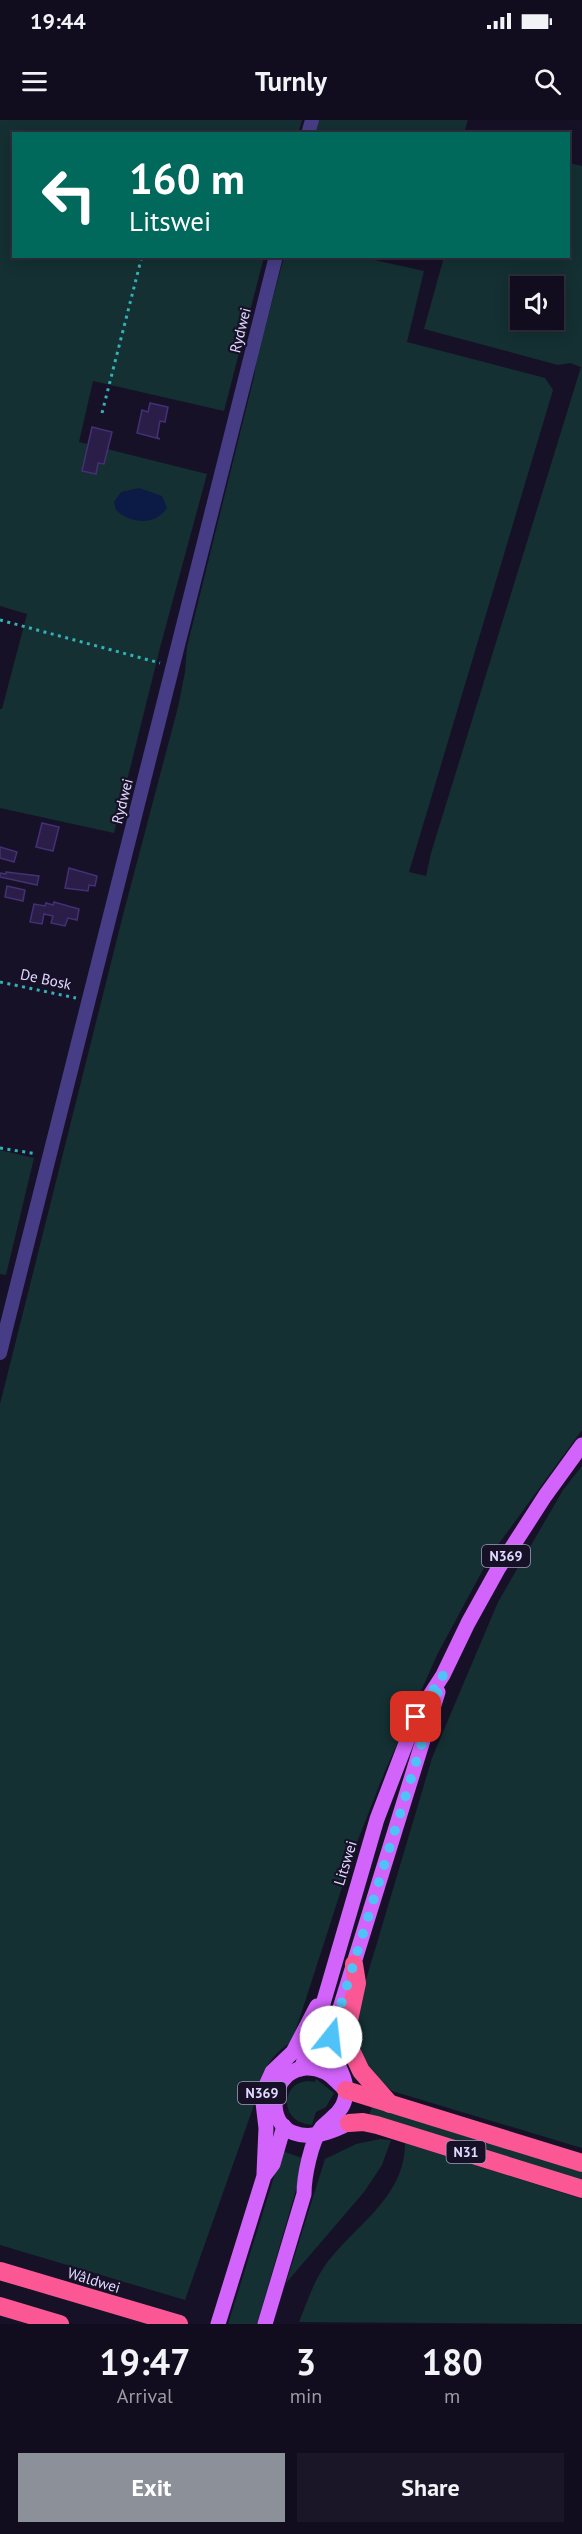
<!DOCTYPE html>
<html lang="en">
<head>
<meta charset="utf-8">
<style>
  :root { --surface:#110d1e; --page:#1a1627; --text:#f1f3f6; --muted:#9c9ca4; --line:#302d3c; --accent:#8c9099 }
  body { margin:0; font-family:"PT Sans",sans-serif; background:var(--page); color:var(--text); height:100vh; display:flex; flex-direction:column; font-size:22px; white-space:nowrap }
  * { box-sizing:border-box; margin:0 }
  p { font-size:20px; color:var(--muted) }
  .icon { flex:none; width:33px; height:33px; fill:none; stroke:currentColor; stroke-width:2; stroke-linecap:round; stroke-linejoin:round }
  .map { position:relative; height:2204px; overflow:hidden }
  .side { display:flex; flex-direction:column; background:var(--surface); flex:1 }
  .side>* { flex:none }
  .banner { position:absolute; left:12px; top:12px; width:558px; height:126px; border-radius:0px; box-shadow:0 3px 15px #0003,0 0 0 2px var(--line); background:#00695c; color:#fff; overflow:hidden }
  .controls { position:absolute; left:510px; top:156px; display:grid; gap:12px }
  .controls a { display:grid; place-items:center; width:54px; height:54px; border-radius:0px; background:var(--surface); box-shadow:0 3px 15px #0003,0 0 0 2px var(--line); font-size:30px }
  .pin { position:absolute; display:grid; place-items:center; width:51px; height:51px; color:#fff; margin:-26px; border-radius:12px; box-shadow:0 3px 9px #0006 }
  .me { position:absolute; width:66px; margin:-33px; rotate:16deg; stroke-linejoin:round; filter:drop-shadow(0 0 4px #0008) }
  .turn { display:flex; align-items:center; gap:21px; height:126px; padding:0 18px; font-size:27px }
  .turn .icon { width:78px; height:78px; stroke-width:2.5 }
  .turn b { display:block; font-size:42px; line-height:51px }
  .eta { display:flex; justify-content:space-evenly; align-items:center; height:102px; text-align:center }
  .eta b { font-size:36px; font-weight:600; line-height:42px }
  .button { display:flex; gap:12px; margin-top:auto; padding:12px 18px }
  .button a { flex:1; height:69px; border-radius:0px; background:var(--accent); color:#fff; font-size:24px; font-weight:600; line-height:69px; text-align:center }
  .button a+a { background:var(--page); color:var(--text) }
  .status { display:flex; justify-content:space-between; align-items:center; height:42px; padding:0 30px; background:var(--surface); direction:ltr }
  .status svg { height:16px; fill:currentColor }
  header { display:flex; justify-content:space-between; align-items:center; height:78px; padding:0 18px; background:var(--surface); font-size:27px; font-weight:600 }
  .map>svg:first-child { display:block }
</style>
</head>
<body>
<div class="status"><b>19:44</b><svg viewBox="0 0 49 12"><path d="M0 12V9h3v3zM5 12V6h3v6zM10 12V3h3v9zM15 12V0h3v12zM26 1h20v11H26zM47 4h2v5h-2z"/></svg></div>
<header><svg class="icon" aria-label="menu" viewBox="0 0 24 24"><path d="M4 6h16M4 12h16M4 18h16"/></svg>Turnly<svg class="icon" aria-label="search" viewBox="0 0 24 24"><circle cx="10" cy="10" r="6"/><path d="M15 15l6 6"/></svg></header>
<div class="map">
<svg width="582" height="2204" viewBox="0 0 582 2204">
  <rect width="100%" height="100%" fill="#171128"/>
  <g fill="#143032" fill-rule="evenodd">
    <polygon points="0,0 302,0 298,14 14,14 11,58 14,59 14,136 264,137 224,291 93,261 79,322 207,354 161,524 114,713 0,688 0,589 2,589 27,494 0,486"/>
    <polygon points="319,0 468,0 464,13 315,14"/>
    <path d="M 569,43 L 582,46 L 582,1310 L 492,1433 L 438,1533 L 385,1651 L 354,1730 L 292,1922 C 266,1936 259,1961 253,1988 L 185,2180 L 0,2125 L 0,1284 L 123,795 L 178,587 L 185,552 L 187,527 L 254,257 L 257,237 L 284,137 L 361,137 L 424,151 L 407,222 L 545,258 L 553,270 L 409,752 L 426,756 L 431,733 L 581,247 L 570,243 L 558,245 L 424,209 L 444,137 L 568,136 ZM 520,166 L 554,166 L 554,200 L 520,200 Z"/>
    <polygon points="0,1030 34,1038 6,1155 0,1154"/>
    <polygon points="582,1346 582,2028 392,1971 362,1944 354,1914 360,1880 432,1638 498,1482 563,1370"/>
    <path d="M 316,1959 L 334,1973 L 326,1987 L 316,1992 L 312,2005 C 275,2002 282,1955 315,1962 Z"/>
    <polygon points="373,1984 582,2048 582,2064 368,1998"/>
    <polygon points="380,2019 391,2020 382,2045 364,2072 286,2163 325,2039 356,2024"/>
    <path d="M 405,2023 L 582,2079 L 582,2204 L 299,2202 C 306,2185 313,2163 324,2147 C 353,2106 405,2079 405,2023 Z"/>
    <polygon points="282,2031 305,2039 257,2204 228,2204"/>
  </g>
  <path fill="#0c1b46" d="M 139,368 L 162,376 L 167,388 C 155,406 131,404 116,390 L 114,382 L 121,372 Z"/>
  <g fill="#2a1d48" stroke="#443074" stroke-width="1.5">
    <polygon points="150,283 168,287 165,302 160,301 157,317 160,319 137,313 142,290 148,292"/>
    <polygon points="92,307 112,312 104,344 98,343 96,354 82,351"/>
    <polygon points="42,703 59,707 53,731 36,727"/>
    <polygon points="0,727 17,732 14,742 0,738"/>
    <polygon points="69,748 97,756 95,766 89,765 88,771 65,768"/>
    <polygon points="6,752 39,756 37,765 0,757 0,753 6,754"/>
    <polygon points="7,766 25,770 23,781 5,777"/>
    <polygon points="54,782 79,789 77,800 68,798 65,806 51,803 53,796 44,794 42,804 30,802 34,784 45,786 46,783 53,785"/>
  </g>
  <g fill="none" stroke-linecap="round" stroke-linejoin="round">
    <g stroke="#33b1b7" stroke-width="3" stroke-dasharray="3 4.5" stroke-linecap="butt">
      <polyline points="102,293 142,136"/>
      <polyline points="0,500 160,543"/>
      <polyline points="0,862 76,878"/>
      <polyline points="0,1028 37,1034"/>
    </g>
    <g stroke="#473d86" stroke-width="14">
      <polyline points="308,14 312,0"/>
      <path d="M 0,1233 C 90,867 184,502 276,136"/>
    </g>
    <g stroke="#d263fb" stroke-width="15">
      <polyline points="301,1949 318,1901 377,1699 416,1597 443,1555 468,1503 498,1449 545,1376 582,1325"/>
      <path d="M 346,1970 C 339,1965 333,1956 325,1952 C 260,1924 249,2055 349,2003"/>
      <polyline points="264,2053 266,2008 262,1974 272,1952 293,1932 317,1886"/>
      <polyline points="218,2204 264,2056 273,2044 284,2006"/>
      <path d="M 265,2204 L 304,2074 C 304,2057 311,2021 322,2007 C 331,1998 342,1992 345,1979 C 351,1956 329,1940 331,1917 L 438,1572"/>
    </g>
    <g stroke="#fb5794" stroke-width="18">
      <polyline points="354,1844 357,1863 348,1905 351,1930 361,1951 390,1984"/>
      <polyline points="346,1970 582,2043"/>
      <polyline points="349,2003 363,2002 377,2005 582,2069"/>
      <polyline points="0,2151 179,2204"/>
      <polyline points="0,2186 60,2204"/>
    </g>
  </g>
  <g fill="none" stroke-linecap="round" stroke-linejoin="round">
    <polyline stroke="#4fc3f7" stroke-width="10" stroke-dasharray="0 18" points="331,1917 443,1555 416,1597"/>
  </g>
  <g text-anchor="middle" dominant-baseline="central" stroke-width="4.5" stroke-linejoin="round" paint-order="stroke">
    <g fill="#171128" stroke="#a49dbe" stroke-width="1.5">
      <rect x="482" y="1425" width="48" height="22" rx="4.5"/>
      <rect x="238" y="1962" width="48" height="22" rx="4.5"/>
      <rect x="446.5" y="2021" width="39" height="22" rx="4.5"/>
    </g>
    <g font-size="14" font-weight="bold" fill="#e1d9fe">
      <text x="506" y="1436">N369</text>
      <text x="262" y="1973">N369</text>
      <text x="466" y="2032">N31</text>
    </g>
    <g font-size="15" fill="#e1d9fe" stroke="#171128">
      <text transform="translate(240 210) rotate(-76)">Rydwei</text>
      <text transform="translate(122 681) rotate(-76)">Rydwei</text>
      <text transform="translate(46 859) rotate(12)">De Bosk</text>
      <text transform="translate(345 1743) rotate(-73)">Litswei</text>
      <text transform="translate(94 2160) rotate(17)">Wâldwei</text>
    </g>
  </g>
</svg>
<div class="controls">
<a><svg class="icon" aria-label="sound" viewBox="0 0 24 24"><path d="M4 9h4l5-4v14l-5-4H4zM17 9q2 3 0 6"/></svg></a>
</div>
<div class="pin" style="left:416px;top:1597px;background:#d93025"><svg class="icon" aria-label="arrive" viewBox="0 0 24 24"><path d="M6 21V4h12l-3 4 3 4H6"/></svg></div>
<svg class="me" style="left:331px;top:1917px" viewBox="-20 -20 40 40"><circle r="19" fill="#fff"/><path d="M0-13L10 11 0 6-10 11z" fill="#4fc3f7"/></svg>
<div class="banner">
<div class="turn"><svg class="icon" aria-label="left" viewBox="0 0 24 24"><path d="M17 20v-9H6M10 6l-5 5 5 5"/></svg><div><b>160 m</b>Litswei</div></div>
</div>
</div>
<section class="side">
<div class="eta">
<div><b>19:47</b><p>Arrival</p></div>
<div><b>3</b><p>min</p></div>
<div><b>180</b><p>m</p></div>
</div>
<div class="button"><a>Exit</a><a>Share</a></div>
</section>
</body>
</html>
